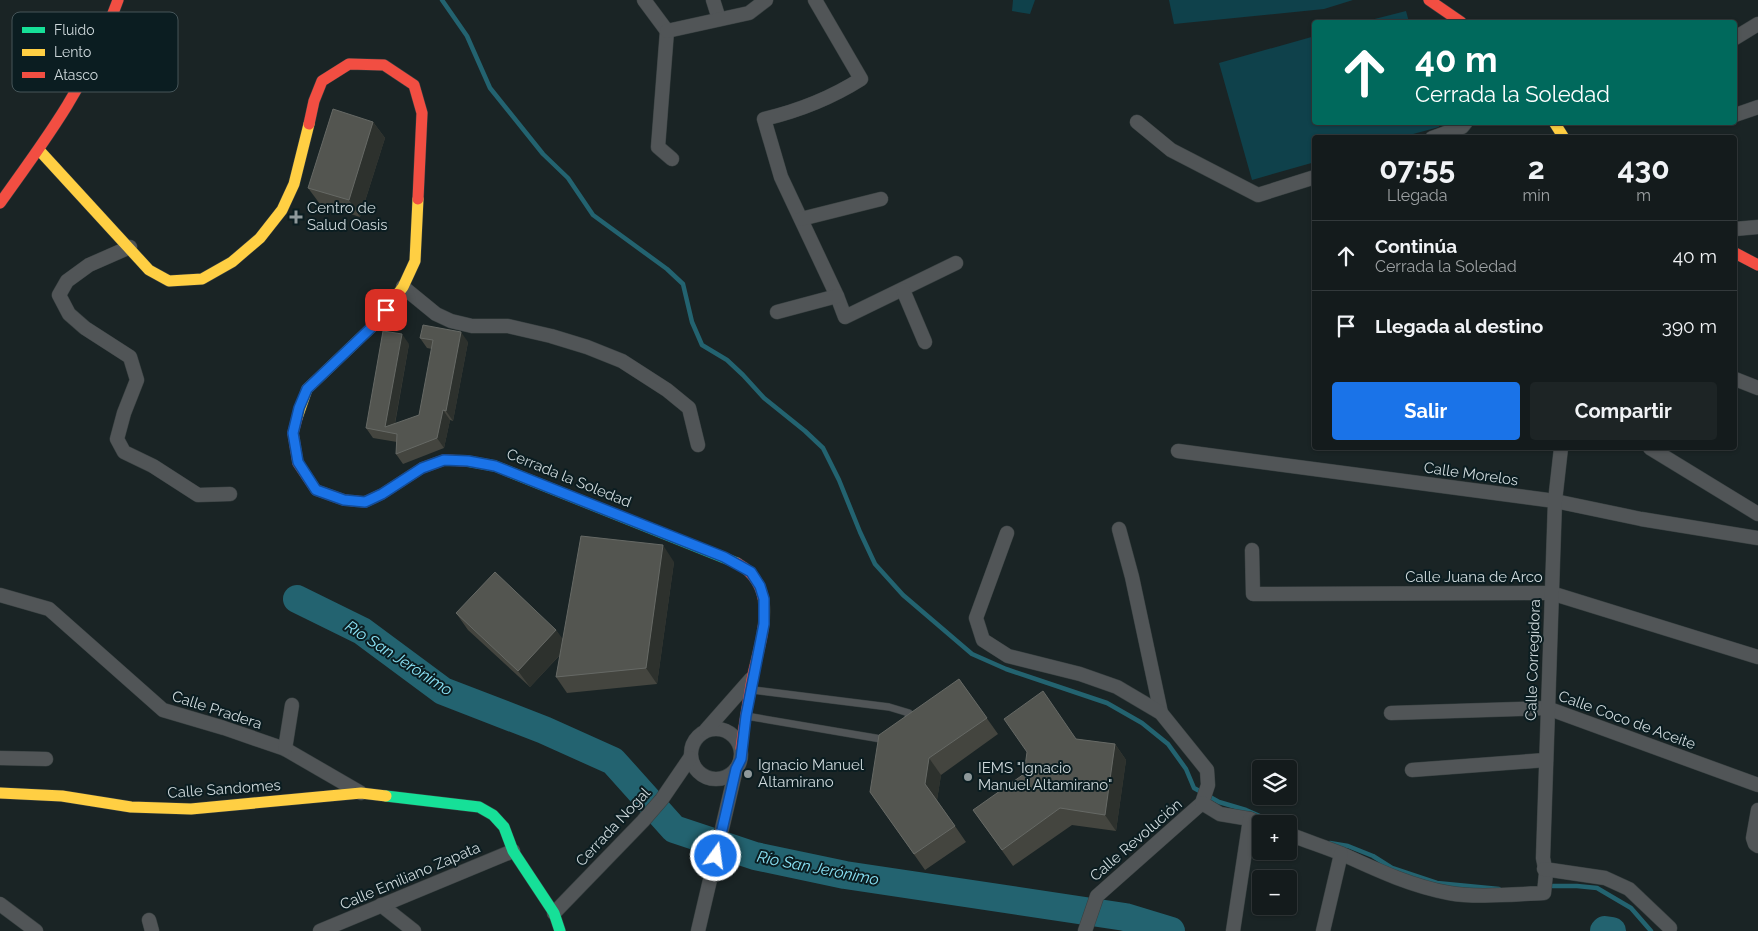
<!DOCTYPE html>
<html lang="es">
<head>
<meta charset="utf-8">
<style>
  :root { --surface:#141b1c; --page:#1d2425; --text:#f1f3f6; --muted:#9da1a3; --line:#33393b; --accent:#1a73e8 }
  body { margin:0; font-family:Raleway,sans-serif; background:var(--page); color:var(--text); height:100vh; display:flex; flex-direction:column; font-size:19px; white-space:nowrap }
  * { box-sizing:border-box; margin:0 }
  p { font-size:16px; color:var(--muted) }
  .icon { flex:none; width:28px; height:28px; fill:none; stroke:currentColor; stroke-width:2; stroke-linecap:round; stroke-linejoin:round }
  .map { position:relative; flex:1; overflow:hidden }
  .details { position:absolute; left:1312px; top:135px; width:425px; height:315px; display:flex; flex-direction:column; background:var(--surface); border-radius:5px; box-shadow:0 1px 4px #0004,0 0 0 1px var(--line) }
  .details>* { flex:none }
  .hud { position:absolute; left:1312px; top:20px; width:425px; height:105px; border-radius:5px; box-shadow:0 1px 4px #0004,0 0 0 1px var(--line); background:#00695c; color:#fff; overflow:hidden }
  .fabs { position:absolute; left:1252px; top:760px; display:grid; gap:10px }
  .fabs a { display:grid; place-items:center; width:45px; height:45px; border-radius:5px; background:var(--surface); box-shadow:0 1px 4px #0004,0 0 0 1px var(--line); font-size:25px }
  .pin { position:absolute; display:grid; place-items:center; width:42px; height:42px; color:#fff; margin:-21px; border-radius:10px; box-shadow:0 2px 8px #0006 }
  .me { position:absolute; width:55px; margin:-28px; rotate:14deg; stroke-linejoin:round; filter:drop-shadow(0 0 4px #0008) }
  .turn { display:flex; align-items:center; gap:18px; height:105px; padding:0 20px; font-size:22px }
  .turn .icon { width:65px; height:65px; stroke-width:2.5 }
  .turn b { display:block; font-size:35px; line-height:42px }
  .eta { display:flex; justify-content:space-evenly; align-items:center; height:85px; text-align:center }
  .eta b { font-size:30px; font-weight:700; line-height:35px }
  .action { display:flex; gap:10px; margin-top:auto; padding:10px 20px }
  .action a { flex:1; height:58px; border-radius:5px; background:var(--accent); color:#fff; font-size:20px; font-weight:700; line-height:58px; text-align:center }
  .action a+a { background:var(--page); color:var(--text) }
  ul { padding:0; list-style:none }
  li { display:flex; align-items:center; gap:15px; height:70px; padding:0 20px; border-top:1px solid var(--line) }
  li div { flex:1 }
  li b { display:block; font-size:19px }
  li em { font-style:normal }
  .map>svg:first-child { display:block }
</style>
</head>
<body>
<div class="map">
<svg width="1758" height="931" viewBox="0 0 1758 931">
  <rect width="100%" height="100%" fill="#1a2425"/>
  <g fill="#0f414b">
    <polygon points="1013,0 1035,0 1030,14 1012,11"/>
    <polygon points="1169,0 1353,0 1324,9 1174,24"/>
    <polygon points="1406,11 1409,22 1363,22"/>
    <polygon points="1315,36 1315,122 1438,122 1439,127 1402,137 1315,138 1315,162 1252,180 1219,63"/>
  </g>
  <g fill="none" stroke-linecap="round" stroke-linejoin="round">
    <g stroke="#236370" stroke-width="4.5">
      <polyline points="442,0 467,36 490,88 543,154 568,178 593,215 667,269 683,284 692,322 702,345 727,360 743,375 764,398 805,431 823,448 839,480 860,532 875,564 903,595 972,654 1006,669 1107,703 1142,723 1168,744 1186,769 1194,788 1219,802 1246,810 1278,824"/>
      <polyline points="1330,843 1348,846 1373,856 1392,868 1437,883 1499,889"/>
      <polyline points="1547,886 1577,886 1597,888 1631,908 1651,931"/>
    </g>
    <g stroke="#236370" stroke-width="28">
      <polyline points="297,599 362,631 443,691 544,730 613,761 674,829 755,856 845,875 1125,917 1171,931"/>
      <polyline points="1604,931 1605,930 1612,931"/>
    </g>
    <g stroke="#384041" stroke-width="8">
      <g id="lane">
        <polyline points="753,690 889,707 909,713 907,724"/>
        <polyline points="746,716 881,739 885,737"/>
      </g>
    </g>
    <g stroke="#384041" stroke-width="15">
      <g id="street">
        <polyline points="644,0 667,31"/>
        <polyline points="713,0 719,19"/>
        <path d="M 815,0 L 861,79 C 831,98 798,111 764,119 L 781,177 L 837,296 L 845,317 L 956,263"/>
        <polyline points="667,31 658,147 672,159"/>
        <polyline points="667,31 749,13 766,0"/>
        <polyline points="1735,38 1758,24"/>
        <polyline points="1735,115 1758,107"/>
        <polyline points="1137,122 1171,150 1258,195 1315,177"/>
        <polyline points="1432,138 1462,127 1466,122"/>
        <polyline points="801,219 881,199"/>
        <polyline points="1735,229 1758,227"/>
        <polyline points="130,247 89,265 67,281 59,295 69,314 85,328 130,357 137,380 124,413 117,439 124,452 153,466 198,495 230,494"/>
        <polyline points="403,287 436,314 451,321 472,326 508,326 551,336 587,347 622,361 667,390 689,408 698,445"/>
        <polyline points="903,290 925,342"/>
        <polyline points="777,312 837,296"/>
        <polyline points="1735,379 1758,388"/>
        <polyline points="1650,448 1758,514"/>
        <polyline points="1178,451 1555,501 1641,519 1758,538"/>
        <polyline points="1119,529 1132,577 1161,713"/>
        <polyline points="1007,533 976,618 983,640 1008,656 1080,674 1117,687 1161,713 1207,770 1208,785 1202,803 1097,896 1085,931"/>
        <polyline points="1252,550 1253,594 1551,593 1758,657"/>
        <polyline points="0,595 49,609 163,710 224,728 285,749 361,793"/>
        <polyline points="1391,713 1547,708 1758,785"/>
        <circle cx="716" cy="754" r="25"/>
        <polyline points="706,730 751,679"/>
        <polyline points="285,749 292,705"/>
        <polyline points="0,758 46,759"/>
        <polyline points="1412,770 1546,760"/>
        <polyline points="1202,803 1220,814 1250,819 1262,824"/>
        <polyline points="1758,810 1753,838 1755,844 1758,846"/>
        <path d="M 1289,834 C 1306,841 1325,847 1342,854 C 1377,870 1411,886 1449,893 C 1476,898 1516,894 1544,893 L 1546,873 L 1543,858 L 1555,501 L 1561,448"/>
        <polyline points="1544,869 1605,878 1629,889 1670,928"/>
        <polyline points="0,904 36,931"/>
        <polyline points="381,905 414,931"/>
        <polyline points="554,913 643,821 662,799 690,758"/>
        <polyline points="149,920 152,931"/>
        <polyline points="320,931 513,851"/>
        <polyline points="698,931 736,769"/>
        <polyline points="1233,931 1250,819"/>
        <polyline points="1323,931 1341,854"/>
      </g>
    </g>
    <g stroke="#384041" stroke-width="12">
      <g id="fast">
        <polyline points="467,461 495,466 737,563"/>
        <polyline points="386,796 479,807 493,815 504,827 513,851 554,913 560,931"/>
      </g>
    </g>
    <g stroke="#384041" stroke-width="12">
      <g id="slow">
        <polyline points="1554,122 1564,138"/>
        <polyline points="39,150 149,270 169,281 202,279 232,262 260,238 282,210 294,184 309,124"/>
        <polyline points="297,418 307,389 374,325 403,287 415,261 418,199"/>
        <polyline points="0,793 62,796 131,807 191,809 361,793 386,796"/>
      </g>
    </g>
    <g stroke="#384041" stroke-width="12">
      <g id="jam">
        <polyline points="1429,0 1461,22"/>
        <polyline points="309,124 314,101 322,81 349,64 384,65 414,85 422,113 418,199"/>
        <path d="M 0,203 C 48,137 91,78 118,0"/>
        <polyline points="1735,253 1758,265"/>
        <polyline points="297,418 293,433 298,463 316,490 344,500 365,502 382,494 422,468 444,460 467,461"/>
        <path d="M 737,563 C 782,588 760,640 752,679 C 748,702 744,725 741,748"/>
      </g>
    </g>
    <use href="#lane" stroke="#515557" stroke-width="7"/>
    <use href="#street" stroke="#515557" stroke-width="14"/>
    <use href="#fast" stroke="#16e098" stroke-width="11"/>
    <use href="#slow" stroke="#ffcf43" stroke-width="11"/>
    <use href="#jam" stroke="#f24e42" stroke-width="11"/>
  </g>
  <g fill="#44453f">
    <polygon points="373,122 385,138 360,217 320,204 308,188"/>
    <polygon points="420,338 468,342 453,421 450,420 444,448 403,464 396,454 397,442 373,438 366,428 409,344 395,424 419,415 432,349 427,348"/>
    <polygon points="674,562 657,684 567,693 556,677 560,655 530,687 468,630 456,613 556,630 562,639"/>
    <polygon points="959,679 998,734 941,775 937,800 966,842 925,870 870,792"/>
    <polygon points="1076,739 1115,744 1126,760 1116,831 1072,825 1013,866 973,810"/>
  </g>
  <g fill="#2d312d">
    <polygon points="373,122 385,138 360,217 349,200"/>
    <polygon points="461,332 468,342 453,421 446,411"/>
    <polygon points="402,334 409,344 393,433 385,427"/>
    <polygon points="443,410 450,420 444,448 437,438"/>
    <polygon points="663,545 674,562 657,684 646,668"/>
    <polygon points="556,630 568,646 530,687 518,671"/>
    <polygon points="1115,744 1126,760 1116,831 1105,815"/>
    <polygon points="929,758 941,775 937,800 925,784"/>
  </g>
  <g fill="#535550" stroke="#666965">
    <polygon points="333,109 373,122 349,200 308,188"/>
    <polygon points="423,325 461,332 446,411 443,410 437,438 396,454 397,434 366,428 383,331 402,334 385,427 419,415 433,340 420,338"/>
    <polygon points="581,536 663,545 646,668 556,677"/>
    <polygon points="495,572 556,630 518,671 456,613"/>
    <polygon points="959,679 987,718 929,758 925,784 955,826 914,854 870,792 879,735"/>
    <polygon points="1043,691 1076,739 1115,744 1105,815 1060,808 1002,850 973,810 1024,774 1027,752 1004,719"/>
  </g>
  <g fill="none" stroke-linecap="round" stroke-linejoin="round">
    <g stroke="#114b97" stroke-width="12">
      <polyline id="route" points="386,310 374,325 307,389 299,408 293,433 298,462 316,490 344,500 365,502 382,494 422,468 444,460 468,461 495,466 724,557 751,572 760,586 764,599 764,624 746,716 741,759 736,769 716,856"/>
    </g>
    <use href="#route" stroke="#1a73e8" stroke-width="9"/>
  </g>
  <g fill="#8f999b" stroke="#0b1d21" stroke-width="2">
    <path d="M293.5 209.5h5v5h5v5h-5v5h-5v-5h-5v-5h5z"/>
    <circle cx="748" cy="774" r="5"/>
    <circle cx="968" cy="777" r="5"/>
  </g>
  <g text-anchor="middle" dominant-baseline="central" stroke-width="4" stroke-linejoin="round" paint-order="stroke">
    <g font-size="15" fill="#ced8db" stroke="#0b1d21" text-anchor="start">
      <text x="307" y="208">Centro de<tspan x="307" dy="17">Salud Oasis</tspan></text>
      <text x="758" y="765">Ignacio Manuel<tspan x="758" dy="17">Altamirano</tspan></text>
      <text x="978" y="768">IEMS "Ignacio<tspan x="978" dy="17">Manuel Altamirano"</tspan></text>
    </g>
    <g font-size="15" fill="#ced8db" stroke="#0b1d21">
      <text transform="translate(1471 474) rotate(8)">Calle Morelos</text>
      <text transform="translate(569 478) rotate(22)">Cerrada la Soledad</text>
      <text x="1474" y="577">Calle Juana de Arco</text>
      <text transform="translate(1533 660) rotate(-88)">Calle Corregidora</text>
      <text transform="translate(217 710) rotate(18)">Calle Pradera</text>
      <text transform="translate(1627 720) rotate(20)">Calle Coco de Aceite</text>
      <text transform="translate(224 789) rotate(-4)">Calle Sandomes</text>
      <text transform="translate(613 827) rotate(-47)">Cerrada Nogal</text>
      <text transform="translate(1136 840) rotate(-41)">Calle Revolución</text>
      <text transform="translate(410 876) rotate(-23)">Calle Emiliano Zapata</text>
    </g>
    <g font-size="16" font-style="italic" fill="#8ae2f5" stroke="#0b1d21">
      <text transform="translate(399 658) rotate(33)">Río San Jerónimo</text>
      <text transform="translate(818 868) rotate(11)">Río San Jerónimo</text>
    </g>
  </g>
  <rect x="12" y="12" width="166" height="80" rx="8" fill="#0b1d21" stroke="#465559" stroke-width="1"/>
  <rect x="22" y="27" width="23" height="6" fill="#16e098"/>
  <rect x="22" y="49" width="23" height="7" fill="#ffcf43"/>
  <rect x="22" y="72" width="23" height="6" fill="#f24e42"/>
  <g font-size="14" fill="#ced8db">
    <text x="54" y="35">Fluido</text>
    <text x="54" y="57">Lento</text>
    <text x="54" y="80">Atasco</text>
  </g>
</svg>
<div class="fabs">
<a><svg class="icon" aria-label="layers" viewBox="0 0 24 24"><path d="M12 4l9 5-9 5-9-5zM3 14l9 5 9-5"/></svg></a>
<a>+</a>
<a>−</a>
</div>
<div class="pin" style="left:386px;top:310px;background:#d93025"><svg class="icon" aria-label="arrive" viewBox="0 0 24 24"><path d="M6 21V4h12l-3 4 3 4H6"/></svg></div>
<svg class="me" style="left:716px;top:856px" viewBox="-20 -20 40 40"><circle r="17" fill="#1a73e8" stroke="#fff" stroke-width="3"/><path d="M0-11L8 9 0 5-8 9z" fill="#fff"/></svg>
<div class="hud">
<div class="turn"><svg class="icon" aria-label="ahead" viewBox="0 0 24 24"><path d="M12 20V5M6 11l6-6 6 6"/></svg><div><b>40 m</b>Cerrada la Soledad</div></div>
</div>
<section class="details">
<div class="eta">
<div><b>07:55</b><p>Llegada</p></div>
<div><b>2</b><p>min</p></div>
<div><b>430</b><p>m</p></div>
</div>
<ul>
<li><svg class="icon" aria-label="ahead" viewBox="0 0 24 24"><path d="M12 20V5M6 11l6-6 6 6"/></svg><div><b>Continúa</b><p>Cerrada la Soledad</p></div><em>40 m</em></li>
<li><svg class="icon" aria-label="arrive" viewBox="0 0 24 24"><path d="M6 21V4h12l-3 4 3 4H6"/></svg><div><b>Llegada al destino</b></div><em>390 m</em></li>
</ul>
<div class="action"><a>Salir</a><a>Compartir</a></div>
</section>
</div>
</body>
</html>
